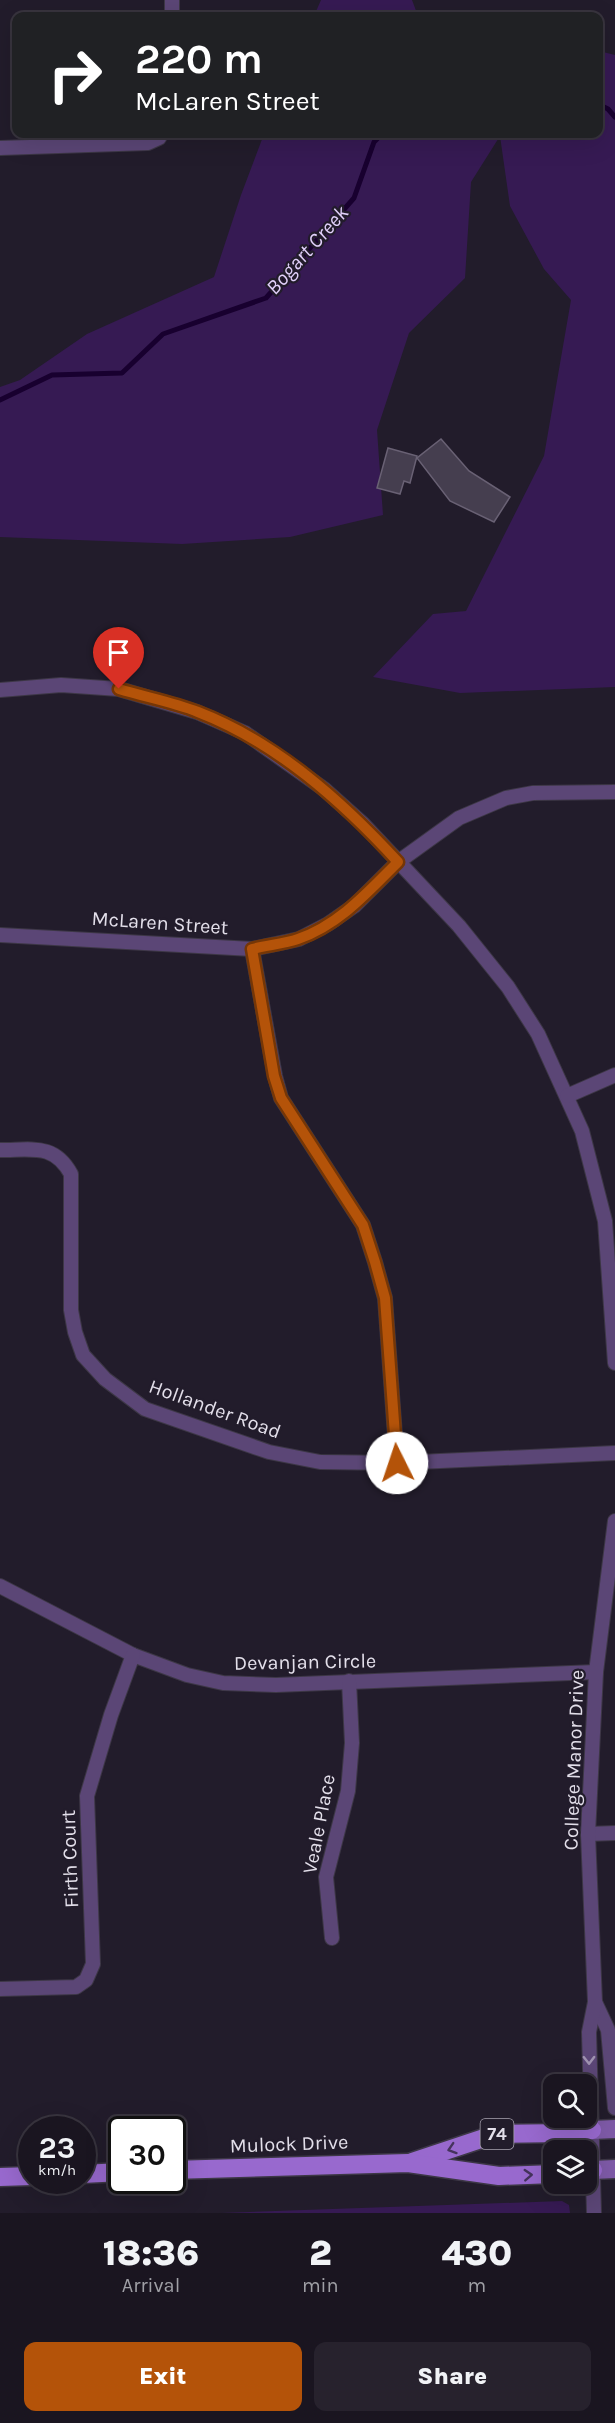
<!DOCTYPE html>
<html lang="en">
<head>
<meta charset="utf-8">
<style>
  :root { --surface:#1a1520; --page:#27222d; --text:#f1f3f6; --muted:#9f9fa5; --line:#38343e; --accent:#b45309 }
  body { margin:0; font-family:Karla,sans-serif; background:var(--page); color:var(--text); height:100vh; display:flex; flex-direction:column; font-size:22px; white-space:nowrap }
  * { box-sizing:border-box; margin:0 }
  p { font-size:20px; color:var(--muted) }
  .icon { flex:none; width:33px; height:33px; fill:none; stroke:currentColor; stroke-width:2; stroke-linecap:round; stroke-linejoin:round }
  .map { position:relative; height:2213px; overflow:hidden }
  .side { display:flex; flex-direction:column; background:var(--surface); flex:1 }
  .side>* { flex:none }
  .guide { position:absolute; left:12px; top:12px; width:591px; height:126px; border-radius:12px; box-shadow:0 6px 24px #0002,0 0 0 2px var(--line); background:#202124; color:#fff; overflow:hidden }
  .fabs { position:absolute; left:543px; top:2074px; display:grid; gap:12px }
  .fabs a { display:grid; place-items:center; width:54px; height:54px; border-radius:12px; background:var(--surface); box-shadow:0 6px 24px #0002,0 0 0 2px var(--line); font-size:30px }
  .speed { position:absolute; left:18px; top:2116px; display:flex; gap:12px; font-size:30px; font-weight:700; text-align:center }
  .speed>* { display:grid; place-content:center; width:78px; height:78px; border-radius:50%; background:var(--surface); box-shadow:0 6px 24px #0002,0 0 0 2px var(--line); line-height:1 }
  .speed small { font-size:15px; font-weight:400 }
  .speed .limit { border:3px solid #111; border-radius:9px; background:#fff; color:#111 }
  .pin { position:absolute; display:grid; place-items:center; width:51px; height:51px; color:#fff; margin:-62px -26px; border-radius:50% 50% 50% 0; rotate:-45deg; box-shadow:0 0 6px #0007 }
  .pin .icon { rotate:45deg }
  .me { position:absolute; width:66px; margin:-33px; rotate:356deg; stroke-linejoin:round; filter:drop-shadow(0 0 4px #0008) }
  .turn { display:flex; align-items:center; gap:21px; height:126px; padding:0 24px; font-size:27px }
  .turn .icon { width:78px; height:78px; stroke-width:2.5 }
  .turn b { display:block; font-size:42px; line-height:51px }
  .eta { display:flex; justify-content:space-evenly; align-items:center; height:102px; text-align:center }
  .eta b { font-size:36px; font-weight:800; line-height:42px }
  .cta { display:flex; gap:12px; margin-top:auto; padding:12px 24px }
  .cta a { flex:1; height:69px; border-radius:12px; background:var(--accent); color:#fff; font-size:24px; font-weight:800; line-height:69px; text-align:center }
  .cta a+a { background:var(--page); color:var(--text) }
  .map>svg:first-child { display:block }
</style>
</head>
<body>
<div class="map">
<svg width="615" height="2213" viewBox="0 0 615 2213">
  <rect width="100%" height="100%" fill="#221c2b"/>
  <g fill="#361a53">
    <polygon points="321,0 412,0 418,16 314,16"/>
    <polygon points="599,51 615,55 615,687 460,693 373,677 433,614 466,611 544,456 571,300 544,269 510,206 500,136 471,182 465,278 409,333 377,430 383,515 290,537 182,544 0,537 0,387 20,380 87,334 214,277 241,195 264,134 598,134"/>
    <polygon points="562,2201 569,2205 570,2213 221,2213"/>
  </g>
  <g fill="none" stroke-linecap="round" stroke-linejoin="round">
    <g stroke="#18002f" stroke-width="5">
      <polyline points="598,104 608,109 615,117"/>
      <polyline points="0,400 52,375 122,373 163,334 266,298 354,198 374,142 382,134"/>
    </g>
  </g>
  <g fill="#453e4f" stroke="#696174" stroke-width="1.5">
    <polygon points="441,439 469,471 510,497 494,522 450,501 417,458"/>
    <polygon points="388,448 417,456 410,483 404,481 400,494 377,488"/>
  </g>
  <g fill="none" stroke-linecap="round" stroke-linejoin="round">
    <g stroke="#3d3746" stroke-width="16">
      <g id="minor">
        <polyline points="172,0 172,16"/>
        <polyline points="0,148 148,143 159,138 161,134"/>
        <polyline points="0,690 61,685 119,689 197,712 245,733 324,789 363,824 459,926 508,987 538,1034 582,1131 605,1221 615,1363"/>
        <polyline points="0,935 252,949 299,939 328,924 354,906 398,862 459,818 506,798 533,793 615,792"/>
        <polyline points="252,949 275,1076 281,1098 363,1225 375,1262 385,1298 397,1463"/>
        <polyline points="567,1096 615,1075"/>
        <path d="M 0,1150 C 32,1150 54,1143 71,1174 L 71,1310 L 75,1332 L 83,1355 L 105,1379 L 145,1409 L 269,1452 L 320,1462 L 397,1463 L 615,1453"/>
        <polyline points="0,1586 133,1655 187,1675 223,1683 276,1685 596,1672"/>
        <polyline points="588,1834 615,1833"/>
        <polyline points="332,1938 326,1877 348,1791 352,1743 349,1681"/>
        <polyline points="0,1989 76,1987 86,1980 93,1964 87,1796 111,1715 133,1655"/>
        <polyline points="595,2002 608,2030 615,2108"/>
        <polyline points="594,2213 589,2032 595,2002 588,1834 596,1672 615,1521"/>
      </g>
    </g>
    <g stroke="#3d3746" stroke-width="21">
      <g id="secondary">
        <polyline points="592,2130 615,2129"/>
        <polyline points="593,2170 615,2169"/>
      </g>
    </g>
    <g stroke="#3d3746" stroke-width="21">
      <g id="primary">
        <polyline points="412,2162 496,2134 566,2133 592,2130"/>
        <polyline points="172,2170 408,2163 499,2176 554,2174"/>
        <polyline points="586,2171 593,2170"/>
        <polyline points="82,2174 122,2172"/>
        <polyline points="0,2177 32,2176"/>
      </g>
    </g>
    <use href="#minor" stroke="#5b4676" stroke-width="14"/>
    <use href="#secondary" stroke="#7e5aa7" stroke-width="18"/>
    <use href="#primary" stroke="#9869ce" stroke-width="18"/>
  </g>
  <defs><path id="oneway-chevron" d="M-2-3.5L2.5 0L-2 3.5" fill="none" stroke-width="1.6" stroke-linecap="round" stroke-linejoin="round" transform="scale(1.5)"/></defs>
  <use stroke="#9f92b0" href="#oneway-chevron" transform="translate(589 2060) rotate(89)"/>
  <g stroke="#45335c">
    <use href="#oneway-chevron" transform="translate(452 2149) rotate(162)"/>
    <use href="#oneway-chevron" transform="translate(528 2175) rotate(-3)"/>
  </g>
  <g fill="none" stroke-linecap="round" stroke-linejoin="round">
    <g stroke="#753606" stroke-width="15">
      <path id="route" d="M 119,689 C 145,697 173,702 198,712 C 276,742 342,801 398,862 C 368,892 339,925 298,939 C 284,944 267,945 252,949 L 274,1076 L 281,1098 L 363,1225 L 375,1262 L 385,1298 L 397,1463"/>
    </g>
    <use href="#route" stroke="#b45309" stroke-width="10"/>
  </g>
  <g text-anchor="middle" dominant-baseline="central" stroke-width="4.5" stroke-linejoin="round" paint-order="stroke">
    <rect fill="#221c2b" stroke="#a9a4b1" stroke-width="1.5" x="480.5" y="2119" width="33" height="30" rx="4.5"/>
    <g font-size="18" font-weight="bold" fill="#e3dfea">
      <text x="497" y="2134">74</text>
    </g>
    <g font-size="20" fill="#e3dfea" stroke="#221c2b">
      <text transform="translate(160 923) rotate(4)">McLaren Street</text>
      <text transform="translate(215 1409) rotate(20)">Hollander Road</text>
      <text transform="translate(305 1662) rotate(-1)">Devanjan Circle</text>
      <text transform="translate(574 1760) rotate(-88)">College Manor Drive</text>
      <text transform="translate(319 1824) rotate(-79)">Veale Place</text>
      <text transform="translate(70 1859) rotate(-92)">Firth Court</text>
      <text transform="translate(289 2144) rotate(-2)">Mulock Drive</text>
    </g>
    <g font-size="21" font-style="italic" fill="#e1d0fa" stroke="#221c2b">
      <text transform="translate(307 250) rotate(-48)">Bogart Creek</text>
    </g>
  </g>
</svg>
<div class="fabs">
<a><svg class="icon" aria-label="search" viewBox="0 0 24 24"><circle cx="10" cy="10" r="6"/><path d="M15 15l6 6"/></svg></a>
<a><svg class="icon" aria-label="layers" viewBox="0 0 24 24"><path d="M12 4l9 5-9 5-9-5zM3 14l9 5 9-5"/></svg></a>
</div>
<div class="speed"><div>23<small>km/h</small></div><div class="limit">30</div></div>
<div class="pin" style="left:119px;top:689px;background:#d93025"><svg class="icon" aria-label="arrive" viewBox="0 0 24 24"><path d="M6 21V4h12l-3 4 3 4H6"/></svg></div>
<svg class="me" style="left:397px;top:1463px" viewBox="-20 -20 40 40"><circle r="19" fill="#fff"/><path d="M0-13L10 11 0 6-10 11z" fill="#b45309"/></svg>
<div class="guide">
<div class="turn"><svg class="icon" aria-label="right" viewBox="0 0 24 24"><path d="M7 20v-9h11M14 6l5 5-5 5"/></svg><div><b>220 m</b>McLaren Street</div></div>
</div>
</div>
<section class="side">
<div class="eta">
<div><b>18:36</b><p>Arrival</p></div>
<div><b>2</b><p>min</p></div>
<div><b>430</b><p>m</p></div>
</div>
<div class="cta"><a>Exit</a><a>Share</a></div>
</section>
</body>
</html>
